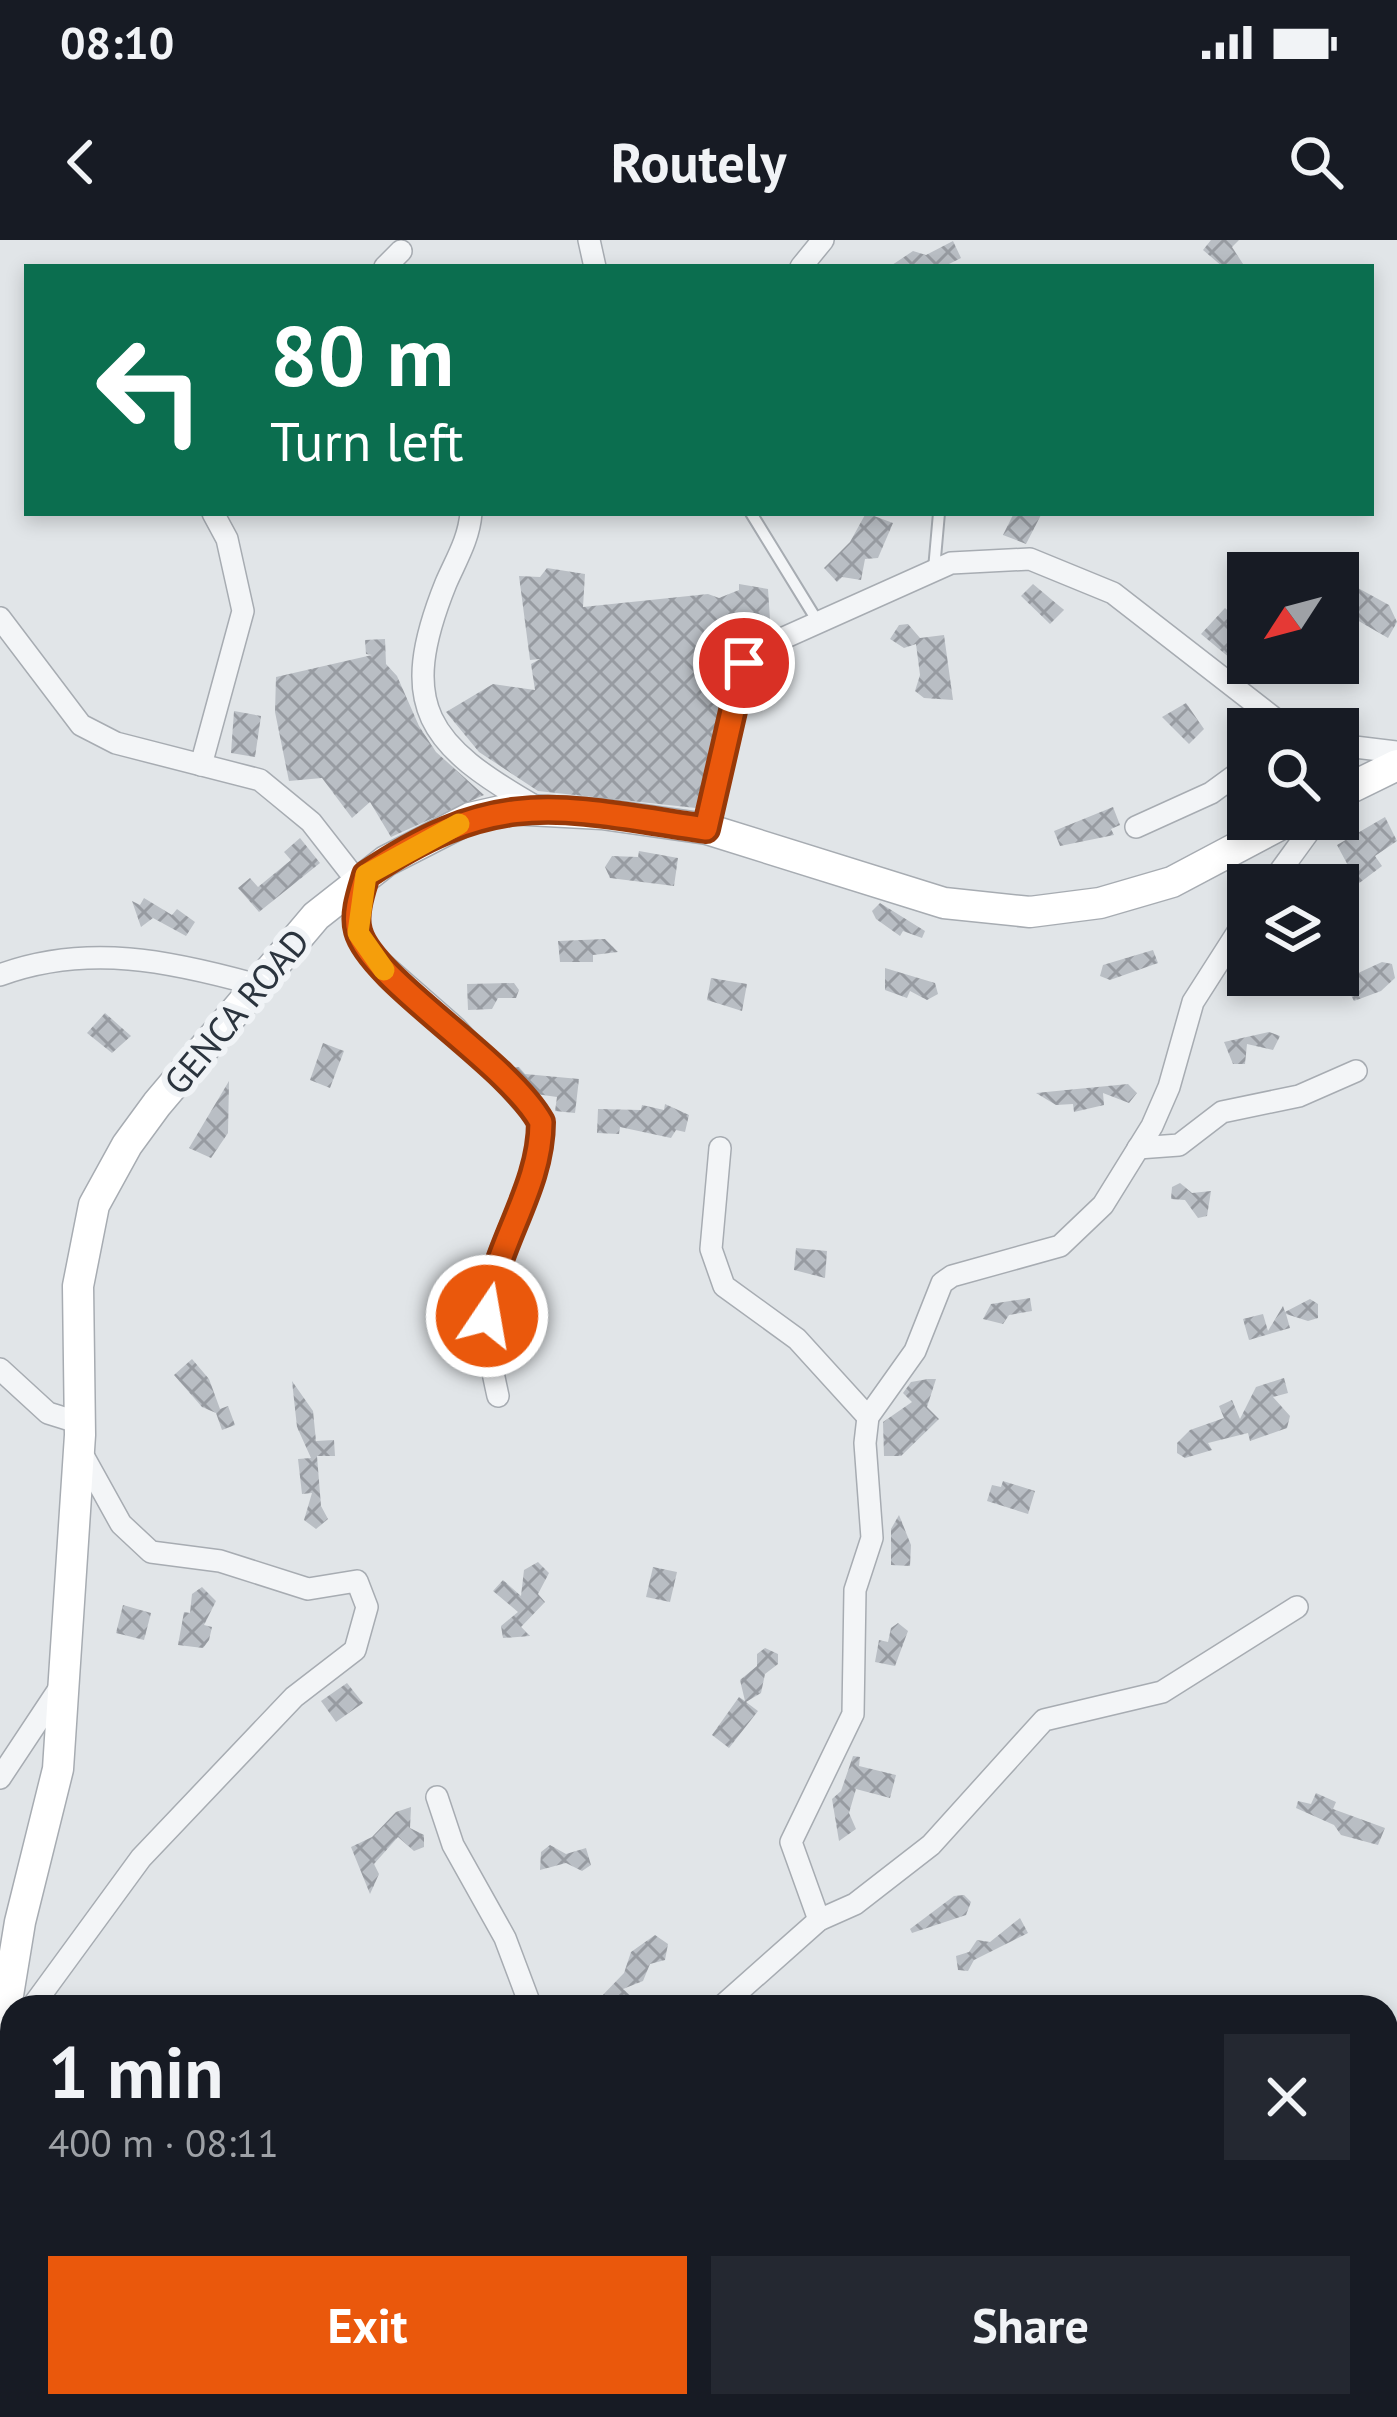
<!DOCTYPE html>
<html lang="en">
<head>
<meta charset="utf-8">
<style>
  :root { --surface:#171b24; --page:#242831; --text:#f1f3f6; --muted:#9ea1a6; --accent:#ea580c }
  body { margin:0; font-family:"PT Sans",sans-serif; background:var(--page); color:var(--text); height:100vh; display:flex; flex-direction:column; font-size:45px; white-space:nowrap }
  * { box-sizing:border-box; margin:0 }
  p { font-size:39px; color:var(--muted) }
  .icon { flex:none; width:66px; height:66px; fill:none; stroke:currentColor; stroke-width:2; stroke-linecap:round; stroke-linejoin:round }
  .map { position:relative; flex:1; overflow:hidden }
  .sheet { position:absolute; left:0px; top:1755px; width:1398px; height:423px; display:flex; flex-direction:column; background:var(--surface); border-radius:36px 36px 0 0; box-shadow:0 6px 18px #0003 }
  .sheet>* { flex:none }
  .banner { position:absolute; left:24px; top:24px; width:1350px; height:252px; border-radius:0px; box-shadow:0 6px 18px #0003; background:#0b6e4f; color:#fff; overflow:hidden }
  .needle { width:78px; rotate:234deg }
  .buttons { position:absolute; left:1227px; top:312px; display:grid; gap:24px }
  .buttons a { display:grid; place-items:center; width:132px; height:132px; border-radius:0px; background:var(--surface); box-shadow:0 6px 18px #0003; font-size:60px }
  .pin { position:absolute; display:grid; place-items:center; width:102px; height:102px; color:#fff; margin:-51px; border:6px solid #fff; border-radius:50%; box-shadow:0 3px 12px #0007 }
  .me { position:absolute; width:132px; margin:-66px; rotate:12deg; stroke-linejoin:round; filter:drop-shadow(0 0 9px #0008) }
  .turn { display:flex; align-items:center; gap:42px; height:252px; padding:0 48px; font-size:54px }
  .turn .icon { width:156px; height:156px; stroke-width:2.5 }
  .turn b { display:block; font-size:84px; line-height:102px }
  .round { display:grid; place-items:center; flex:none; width:126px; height:126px; border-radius:0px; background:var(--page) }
  .summary { display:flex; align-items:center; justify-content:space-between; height:204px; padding:0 48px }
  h1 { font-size:72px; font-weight:800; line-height:90px }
  .primary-button { display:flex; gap:24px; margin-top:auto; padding:24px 48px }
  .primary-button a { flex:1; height:138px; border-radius:0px; background:var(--accent); color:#fff; font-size:48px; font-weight:800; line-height:138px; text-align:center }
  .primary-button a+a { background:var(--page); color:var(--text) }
  .status { display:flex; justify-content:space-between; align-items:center; height:84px; padding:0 60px; background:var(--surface); direction:ltr }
  .status svg { height:33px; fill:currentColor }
  header { display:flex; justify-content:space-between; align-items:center; height:156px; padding:0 48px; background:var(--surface); font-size:54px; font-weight:800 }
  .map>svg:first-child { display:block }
</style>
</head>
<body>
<div class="status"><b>08:10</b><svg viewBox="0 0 49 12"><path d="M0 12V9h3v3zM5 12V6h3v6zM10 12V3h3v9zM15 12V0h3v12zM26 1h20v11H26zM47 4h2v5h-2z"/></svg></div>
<header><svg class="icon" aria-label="back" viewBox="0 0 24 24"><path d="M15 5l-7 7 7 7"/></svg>Routely<svg class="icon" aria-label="search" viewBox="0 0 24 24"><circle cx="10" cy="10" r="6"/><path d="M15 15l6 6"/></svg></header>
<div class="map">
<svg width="1397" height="2177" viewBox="0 0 1397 2177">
  <defs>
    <pattern id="building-cross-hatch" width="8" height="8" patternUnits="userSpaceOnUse" patternTransform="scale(3)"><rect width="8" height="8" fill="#b9bec4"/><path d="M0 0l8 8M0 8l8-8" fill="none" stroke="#979ba1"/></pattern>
  </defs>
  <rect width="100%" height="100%" fill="#e1e5e8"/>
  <g fill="url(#building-cross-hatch)">
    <polygon points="1211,0 1239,0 1232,7 1245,27 1223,27 1203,10"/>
    <polygon points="953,1 961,18 943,27 889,27 913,11 926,15"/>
    <polygon points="866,273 893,283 878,318 865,319 861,340 842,337 837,342 824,328 850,302"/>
    <polygon points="1014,273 1042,273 1026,304 1003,295"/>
    <polygon points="547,328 585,334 583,367 708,354 719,358 739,350 739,344 768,349 770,380 739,382 696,568 538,551 479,512 446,472 493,444 535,450 531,424 540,419 530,420 519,336 540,337"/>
    <polygon points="1347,342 1389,365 1397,382 1388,398 1350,376 1338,392 1338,362"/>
    <polygon points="1033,344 1064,370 1050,384 1021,356"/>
    <polygon points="1225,368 1243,384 1230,400 1248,415 1248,433 1201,394"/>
    <polygon points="908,384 920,398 944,395 953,460 924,458 915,451 920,435 916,404 904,408 890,399 899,385"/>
    <polygon points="385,399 386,424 397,436 419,486 436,512 484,555 391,597 370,562 352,578 322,538 289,541 275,472 276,437 372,415 366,414 365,400"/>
    <polygon points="1186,463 1204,489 1189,504 1162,477"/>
    <polygon points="234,471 261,476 255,517 231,513"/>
    <polygon points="1113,567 1120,585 1111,589 1114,595 1060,606 1054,591"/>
    <polygon points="1385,577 1397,601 1375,616 1382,626 1358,644 1337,605"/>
    <polygon points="300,598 320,623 259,672 238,648 250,638 258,647 291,620 284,612"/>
    <polygon points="639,611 678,618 674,646 610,638 605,627 612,616 638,617"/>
    <polygon points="144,658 172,675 177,669 195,682 186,696 153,678 141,687 132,661 140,665"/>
    <polygon points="880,663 925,691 922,698 903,691 900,696 876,679 872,671"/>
    <polygon points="605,699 618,712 593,715 593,722 560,722 558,701"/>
    <polygon points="1153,710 1158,723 1110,740 1100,736 1103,725"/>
    <polygon points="1382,722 1392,724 1395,738 1381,751 1354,761 1343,740"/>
    <polygon points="885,728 935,743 938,754 927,760 910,751 907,758 885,750"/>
    <polygon points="711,738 747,744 742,771 707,760"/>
    <polygon points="514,743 519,750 516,758 498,758 492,769 468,770 467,744"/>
    <polygon points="105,773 131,796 112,813 87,793"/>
    <polygon points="1269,792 1280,796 1273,810 1247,804 1245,824 1233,824 1224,802"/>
    <polygon points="323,803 344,811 330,848 310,840"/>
    <polygon points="519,827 525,834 579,839 575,873 555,871 557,857 536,854 512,828"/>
    <polygon points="229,841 228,893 211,918 189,908"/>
    <polygon points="1128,844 1137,853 1129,863 1103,853 1104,865 1074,872 1073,864 1056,865 1036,853"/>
    <polygon points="665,864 689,875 685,892 676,890 671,898 620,887 619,894 597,893 598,869 641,870 642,865 664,870"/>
    <polygon points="1180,943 1192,953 1211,951 1207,976 1198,978 1185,960 1171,959 1172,947"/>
    <polygon points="796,1008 827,1011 825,1038 794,1030"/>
    <polygon points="1030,1058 1032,1071 1009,1075 1003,1084 983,1079 991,1064"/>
    <polygon points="1310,1059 1318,1064 1318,1078 1308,1081 1286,1074 1290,1088 1249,1100 1243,1079 1263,1074 1268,1091 1283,1066 1285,1072"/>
    <polygon points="192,1119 209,1139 220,1169 228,1166 235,1185 222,1190 216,1173 202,1167 174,1135"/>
    <polygon points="1284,1138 1288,1153 1273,1157 1290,1176 1287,1188 1250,1201 1248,1193 1208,1203 1212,1210 1185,1218 1177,1213 1177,1203 1190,1190 1224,1178 1219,1166 1232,1160 1240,1179 1256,1147"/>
    <polygon points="928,1139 936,1139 927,1167 939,1179 901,1216 884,1216 883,1182 912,1162 903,1153 911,1142"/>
    <polygon points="292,1141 313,1171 316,1201 334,1200 335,1216 317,1216 321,1266 328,1279 316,1289 304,1280 312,1253 302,1254 298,1219 311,1218 297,1187"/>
    <polygon points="1003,1241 1035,1251 1028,1274 987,1261 992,1245 1001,1247"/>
    <polygon points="899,1275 911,1305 910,1326 891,1325 891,1289"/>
    <polygon points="538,1322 549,1333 538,1354 545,1362 521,1387 530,1396 503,1398 501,1386 518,1372 493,1351 503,1340 521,1356 524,1330"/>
    <polygon points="653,1327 677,1332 670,1362 646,1357"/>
    <polygon points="202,1347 216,1361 204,1385 212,1387 209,1400 203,1408 178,1405 184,1372 190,1373 192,1354"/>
    <polygon points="123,1365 151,1373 144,1400 116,1393"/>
    <polygon points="898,1383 908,1391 895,1426 875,1422 879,1400 888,1402 891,1388"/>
    <polygon points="765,1408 778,1414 778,1424 765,1434 761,1453 746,1462 758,1471 729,1508 712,1495 739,1457 745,1461 740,1440 757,1426 757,1414"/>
    <polygon points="347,1443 363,1463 336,1482 321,1461"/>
    <polygon points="853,1516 860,1517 859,1526 896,1535 890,1558 856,1549 849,1573 856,1589 839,1601 832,1559 841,1551"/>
    <polygon points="1316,1553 1336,1562 1333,1569 1385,1588 1378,1605 1341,1595 1334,1585 1296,1568 1298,1561 1311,1564"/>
    <polygon points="411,1567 410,1588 424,1595 424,1607 414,1611 398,1597 374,1624 379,1634 370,1654 351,1607 372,1597 396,1572"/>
    <polygon points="550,1605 566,1614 586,1608 591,1625 582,1631 566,1623 540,1630 541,1612"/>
    <polygon points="964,1655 971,1662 966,1675 912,1693 910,1689 954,1656"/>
    <polygon points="1020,1678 1028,1693 974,1720 968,1731 958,1730 956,1716 969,1712 977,1700 990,1702"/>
    <polygon points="655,1695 668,1704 665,1720 650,1724 643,1741 623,1749 633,1758 625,1767 608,1767 599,1759 624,1733 631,1712"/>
  </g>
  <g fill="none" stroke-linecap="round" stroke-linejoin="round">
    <g stroke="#a7acb2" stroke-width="14">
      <g id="lane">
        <polyline points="751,273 818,382"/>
        <polyline points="934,329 939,273"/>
      </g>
    </g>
    <g stroke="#a7acb2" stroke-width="24">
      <g id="street">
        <polyline points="589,0 595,27"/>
        <polyline points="385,27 401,11"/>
        <polyline points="801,27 823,0"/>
        <path d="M 471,273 C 469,299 456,320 446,343 C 396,467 428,505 536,567"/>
        <polyline points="0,378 81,485 116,503 260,540 311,582 357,641"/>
        <polyline points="1338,505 1397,512"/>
        <polyline points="201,525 243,371 227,299 213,273"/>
        <polyline points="1136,587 1211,553 1248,526"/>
        <polyline points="707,589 744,423 759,409 951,323 1030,319 1113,353 1288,489"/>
        <path d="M 365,638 L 357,681 L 367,710 L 456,788 L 541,882 C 540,941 503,988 490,1044 C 481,1081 490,1120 498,1156"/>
        <polyline points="1270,645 1318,579"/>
        <path d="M 0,735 C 87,703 171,721 257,745"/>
        <polyline points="720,908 711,1009 724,1046 797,1099 868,1177"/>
        <polyline points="1138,908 1179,905 1222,872 1299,856 1356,831"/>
        <polyline points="0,1129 48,1173 80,1183"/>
        <polyline points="0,1538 61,1446"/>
        <polyline points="437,1557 453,1605 505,1698 531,1767"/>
        <polyline points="819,1680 791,1602 853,1474 855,1350 872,1298 865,1203 868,1177 915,1111 942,1043 952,1036 1060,1006 1103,965 1152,886 1169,847 1193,762 1248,676"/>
        <polyline points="32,1767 141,1618 294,1457 355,1410 367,1367 357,1341 308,1349 220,1321 151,1312 121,1284 80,1210"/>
        <polyline points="721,1767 819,1680 855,1664 931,1605 1044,1480 1162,1452 1297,1367"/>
        <polyline points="0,2002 12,2006"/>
        <polyline points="1386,2101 1397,2090"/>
        <polyline points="131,2166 133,2177"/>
        <polyline points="1079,2177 1081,2166"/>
        <polyline points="1316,2177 1326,2166"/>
      </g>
    </g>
    <g stroke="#a7acb2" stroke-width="33">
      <g id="secondary">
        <polyline points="1338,554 1397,525"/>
        <polyline points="0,1804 20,1682 58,1529 80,1195 78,1046 94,965 127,905 157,864 316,676 386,621 470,578 510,569 602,574 707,589 944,663 1030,672 1100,663 1172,642 1291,579"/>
        <polyline points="0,1926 12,1954"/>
        <polyline points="219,2166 230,2177"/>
      </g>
    </g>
    <use href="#lane" stroke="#f3f5f7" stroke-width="10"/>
    <use href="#street" stroke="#f3f5f7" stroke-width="21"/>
    <use href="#secondary" stroke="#fff" stroke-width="30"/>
  </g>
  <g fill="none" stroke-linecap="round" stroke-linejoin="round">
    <g stroke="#983908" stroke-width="30">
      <path id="route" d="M 487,1076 C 492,1008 541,951 541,882 C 508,822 371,740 358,691 C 353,674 361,652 366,635 C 498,546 558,567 706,589 L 744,423"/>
    </g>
    <use href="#route" stroke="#ea580c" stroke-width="21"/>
    <polyline stroke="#f59e0b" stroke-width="21" points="384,730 358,693 366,635 459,584"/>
  </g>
  <g text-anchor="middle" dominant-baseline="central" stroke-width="12" stroke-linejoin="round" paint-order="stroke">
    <g font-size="36" fill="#2b343e" stroke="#f0f3f6">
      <text transform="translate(236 771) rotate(-50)">GENCA ROAD</text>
    </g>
  </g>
</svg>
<div class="buttons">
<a><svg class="needle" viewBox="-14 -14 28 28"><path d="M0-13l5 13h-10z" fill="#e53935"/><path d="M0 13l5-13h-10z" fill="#9ea1a6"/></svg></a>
<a><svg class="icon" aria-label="search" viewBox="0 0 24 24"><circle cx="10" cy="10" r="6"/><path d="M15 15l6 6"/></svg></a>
<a><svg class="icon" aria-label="layers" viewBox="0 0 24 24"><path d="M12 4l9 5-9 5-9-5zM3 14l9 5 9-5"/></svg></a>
</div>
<div class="pin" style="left:744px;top:423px;background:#d93025"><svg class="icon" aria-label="arrive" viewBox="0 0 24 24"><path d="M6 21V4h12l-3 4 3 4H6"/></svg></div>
<svg class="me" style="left:487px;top:1076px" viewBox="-20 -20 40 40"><circle r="17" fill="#ea580c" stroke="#fff" stroke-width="3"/><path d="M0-11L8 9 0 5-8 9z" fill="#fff"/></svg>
<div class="banner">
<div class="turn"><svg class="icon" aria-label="left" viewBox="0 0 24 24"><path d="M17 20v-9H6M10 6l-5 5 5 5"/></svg><div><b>80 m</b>Turn left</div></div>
</div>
<section class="sheet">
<div class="summary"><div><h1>1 min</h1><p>400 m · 08:11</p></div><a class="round"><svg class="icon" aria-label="close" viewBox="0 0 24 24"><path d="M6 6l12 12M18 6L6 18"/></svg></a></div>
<div class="primary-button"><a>Exit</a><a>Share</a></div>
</section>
</div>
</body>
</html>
